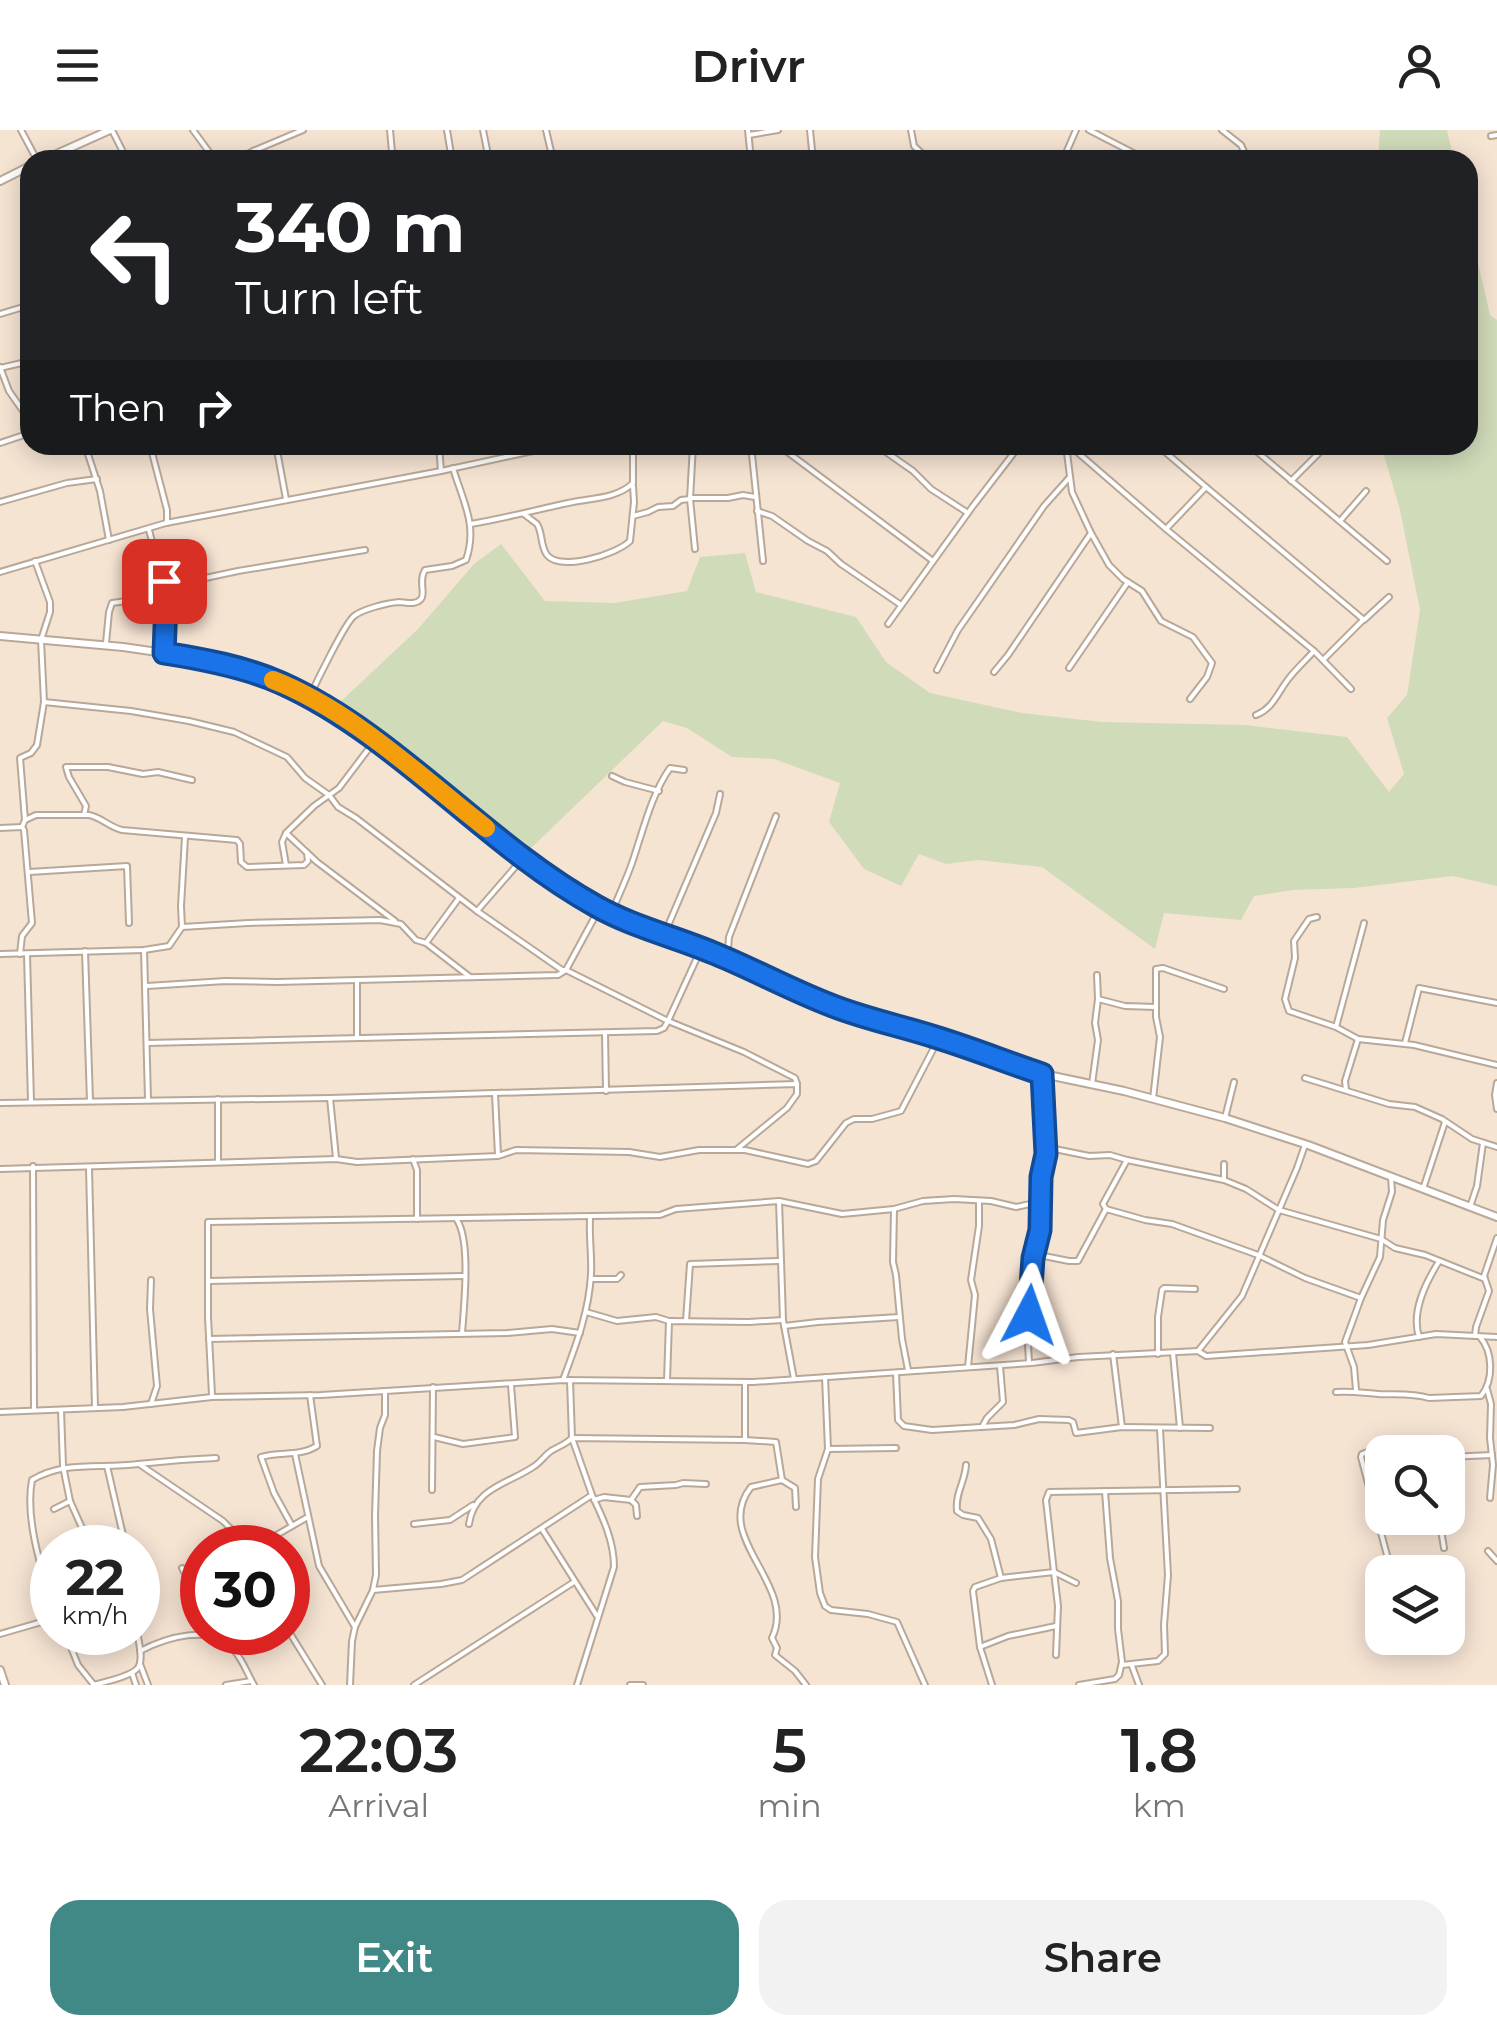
<!DOCTYPE html>
<html lang="en">
<head>
<meta charset="utf-8">
<style>
  :root { --surface:#fff; --page:#f2f2f2; --text:#222; --muted:#767676; --accent:#418986 }
  body { margin:0; font-family:Montserrat,sans-serif; background:var(--page); color:var(--text); height:100vh; display:flex; flex-direction:column; font-size:38px; white-space:nowrap }
  * { box-sizing:border-box; margin:0 }
  p { font-size:32px; color:var(--muted) }
  .icon { flex:none; width:55px; height:55px; fill:none; stroke:currentColor; stroke-width:2; stroke-linecap:round; stroke-linejoin:round }
  .map { position:relative; height:1555px; overflow:hidden }
  .panel { display:flex; flex-direction:column; background:var(--surface); flex:1 }
  .panel>* { flex:none }
  .hud { position:absolute; left:20px; top:20px; width:1458px; height:305px; border-radius:30px; box-shadow:0 5px 25px #0003; background:#202124; color:#fff; overflow:hidden }
  .controls { position:absolute; left:1365px; top:1305px; display:grid; gap:20px }
  .controls a { display:grid; place-items:center; width:100px; height:100px; border-radius:20px; background:var(--surface); box-shadow:0 5px 25px #0003; font-size:50px }
  .speed { position:absolute; left:30px; top:1395px; display:flex; gap:20px; font-size:50px; font-weight:700; text-align:center }
  .speed>* { display:grid; place-content:center; width:130px; height:130px; border-radius:50%; background:var(--surface); box-shadow:0 5px 25px #0003; line-height:1 }
  .speed small { font-size:25px; font-weight:400 }
  .speed .limit { border:15px solid #d22; background:#fff; color:#111 }
  .pin { position:absolute; display:grid; place-items:center; width:85px; height:85px; color:#fff; margin:-42px; border-radius:20px; box-shadow:0 5px 15px #0006 }
  .me { position:absolute; width:110px; margin:-55px; rotate:4deg; stroke-linejoin:round; filter:drop-shadow(0 0 8px #0008) }
  .turn { display:flex; align-items:center; gap:35px; height:210px; padding:0 50px; font-size:45px }
  .turn .icon { width:130px; height:130px; stroke-width:2.5 }
  .turn b { display:block; font-size:70px; line-height:85px }
  .then { display:flex; align-items:center; height:95px; padding:0 50px; background:#0003; gap:20px; font-size:38px }
  .eta { display:flex; justify-content:space-evenly; align-items:center; height:170px; text-align:center }
  .eta b { font-size:60px; font-weight:600; line-height:70px }
  .cta { display:flex; gap:20px; margin-top:auto; padding:20px 50px }
  .cta a { flex:1; height:115px; border-radius:30px; background:var(--accent); color:#fff; font-size:40px; font-weight:600; line-height:115px; text-align:center }
  .cta a+a { background:var(--page); color:var(--text) }
  header { display:flex; justify-content:space-between; align-items:center; height:130px; padding:0 50px; background:var(--surface); font-size:45px; font-weight:600 }
  .map>svg:first-child { display:block }
</style>
</head>
<body>
<header><svg class="icon" aria-label="menu" viewBox="0 0 24 24"><path d="M4 6h16M4 12h16M4 18h16"/></svg>Drivr<svg class="icon" aria-label="person" viewBox="0 0 24 24"><circle cx="12" cy="8" r="4"/><path d="M4 21q1-7 8-7t8 7"/></svg></header>
<div class="map">
<svg width="1497" height="1555" viewBox="0 0 1497 1555">
  <rect width="100%" height="100%" fill="#f6e4d3"/>
  <g fill="#d0dbba">
    <polygon points="1380,0 1447,0 1454,30 1378,30"/>
    <polygon points="1468,89 1490,185 1497,190 1497,756 1453,746 1354,758 1293,760 1254,766 1241,790 1164,783 1155,819 1042,737 978,730 946,734 919,724 901,756 864,739 829,692 840,653 774,629 732,627 687,598 663,591 526,723 338,574 418,499 474,434 501,414 545,471 614,473 687,461 700,427 745,423 756,462 856,487 886,532 930,563 1022,583 1102,592 1245,595 1347,607 1389,662 1404,644 1387,588 1407,565 1420,480 1400,380 1381,315 1468,315"/>
  </g>
  <g fill="none" stroke-linecap="round" stroke-linejoin="round">
    <g stroke="#b9a897" stroke-width="8">
      <g id="street">
        <polyline points="21,0 37,30"/>
        <polyline points="112,0 127,30"/>
        <polyline points="193,0 215,30"/>
        <polyline points="447,0 452,30"/>
        <polyline points="483,0 489,30"/>
        <polyline points="546,0 553,30"/>
        <polyline points="748,0 751,30"/>
        <polyline points="810,0 813,30"/>
        <polyline points="911,0 914,16 929,30"/>
        <polyline points="1089,0 1147,30"/>
        <polyline points="1222,0 1241,15 1248,30"/>
        <polyline points="749,5 778,0"/>
        <polyline points="1491,6 1497,5"/>
        <polyline points="237,30 253,21 303,0"/>
        <polyline points="385,30 392,22 390,0"/>
        <polyline points="1063,30 1076,0"/>
        <polyline points="0,184 30,175"/>
        <polyline points="0,237 9,261 30,291"/>
        <polyline points="0,238 30,231"/>
        <polyline points="0,313 30,303"/>
        <polyline points="85,315 100,361 109,410"/>
        <polyline points="150,315 167,380 167,393"/>
        <polyline points="276,315 286,369"/>
        <polyline points="439,315 441,341"/>
        <polyline points="751,315 763,431"/>
        <polyline points="778,315 933,431"/>
        <polyline points="876,315 913,341 931,359 968,383"/>
        <polyline points="1066,315 1072,362 1091,403 1109,435 1123,449 1142,461 1161,491 1193,507 1212,533 1207,547 1190,569"/>
        <polyline points="1069,315 1166,399 1314,521 1351,559"/>
        <polyline points="1157,315 1206,357 1166,399"/>
        <polyline points="1249,315 1387,431"/>
        <polyline points="1291,351 1327,315"/>
        <polyline points="1206,357 1364,490 1389,467"/>
        <polyline points="691,368 728,368 743,365 755,367"/>
        <polyline points="690,369 695,419"/>
        <polyline points="0,372 67,353 97,349"/>
        <polyline points="757,381 772,386 808,411 827,421 841,434 901,475"/>
        <path d="M 524,384 C 525,385 536,393 537,394 C 543,403 540,416 547,425 C 561,442 617,424 630,411 L 634,372 L 633,356"/>
        <polyline points="633,386 648,382 658,377 673,376 681,370 690,369 693,315"/>
        <polyline points="1340,391 1366,361"/>
        <path d="M 471,394 C 506,388 539,379 573,372 C 593,368 618,368 633,353 L 633,316"/>
        <polyline points="149,400 165,461 163,523"/>
        <polyline points="0,442 166,393 441,341 547,318 649,315"/>
        <polyline points="163,451 183,455 196,450 238,441 365,420"/>
        <polyline points="888,494 973,376 1020,315"/>
        <polyline points="106,513 109,482 112,473 134,470 164,483"/>
        <polyline points="1323,530 1362,491"/>
        <polyline points="1069,538 1128,452"/>
        <polyline points="937,540 958,500 1044,376 1069,348"/>
        <polyline points="994,542 1008,525 1091,403"/>
        <path d="M 309,568 C 316,553 345,493 354,486 C 363,479 387,473 399,472 C 405,472 415,476 421,469 C 426,463 418,451 425,440 L 452,436 L 466,430 C 478,395 463,372 453,338"/>
        <polyline points="44,572 131,581 189,591 234,602 287,627 305,648 329,665 338,677 356,688 477,781 562,840 566,840 668,891 744,922 795,948 797,954"/>
        <path d="M 1256,585 C 1274,578 1278,561 1290,547 C 1297,538 1306,530 1314,521"/>
        <polyline points="612,646 625,652 659,661"/>
        <polyline points="84,685 86,676 69,647 66,637 108,637 143,644 158,642 192,650"/>
        <path d="M 25,690 L 36,685 L 89,685 C 101,687 109,697 122,700 L 237,710 L 240,714 L 241,732 L 247,737 L 304,735 L 308,731 L 307,723"/>
        <polyline points="0,698 22,697"/>
        <polyline points="286,703 317,732 395,791"/>
        <polyline points="286,735 282,712 286,703 314,676 339,658 373,613"/>
        <polyline points="29,742 127,736 129,793"/>
        <polyline points="477,781 523,728"/>
        <path d="M 611,784 C 618,767 626,750 632,733 C 643,701 651,665 670,638 L 684,640"/>
        <polyline points="1317,787 1309,789 1294,811 1295,828 1285,869 1289,881 1336,897 1358,909 1414,915 1497,935"/>
        <polyline points="182,797 181,776 185,707"/>
        <polyline points="664,805 716,683 720,664"/>
        <polyline points="426,813 470,847"/>
        <polyline points="144,820 148,969"/>
        <polyline points="85,821 90,971"/>
        <polyline points="0,824 144,820 169,816 182,797 248,793 380,790 401,794 416,810 426,813 459,768"/>
        <polyline points="20,824 22,806 32,793 24,700 22,697 25,690 20,628 31,623 37,615 44,572 41,510 50,482 50,472 35,431"/>
        <polyline points="27,824 31,972"/>
        <polyline points="721,826 728,819 729,807 776,686"/>
        <polyline points="357,850 357,908"/>
        <polyline points="147,856 225,851 277,852 558,845 566,840 599,779"/>
        <polyline points="1098,869 1125,876 1156,877"/>
        <polyline points="1336,897 1364,793"/>
        <polyline points="605,903 606,961"/>
        <polyline points="147,913 657,901 664,898 668,891 701,819"/>
        <polyline points="1405,913 1419,858 1497,873"/>
        <polyline points="1305,948 1389,974 1415,977 1442,989 1472,1009 1497,1017"/>
        <polyline points="1497,953 1495,965 1497,979"/>
        <polyline points="1092,954 1098,910 1095,893 1098,869 1097,845"/>
        <polyline points="1346,960 1345,951 1358,909"/>
        <polyline points="495,964 498,1025"/>
        <polyline points="330,968 336,1028"/>
        <polyline points="218,969 218,1032"/>
        <polyline points="1153,969 1160,907 1156,887 1156,839 1163,838 1224,859"/>
        <polyline points="0,973 330,968 797,954 797,964 787,978 736,1020"/>
        <polyline points="1225,988 1234,952"/>
        <polyline points="1045,1017 1089,1026 1110,1025 1127,1030 1103,1074 1106,1079 1145,1090 1172,1094 1258,1125 1305,1148 1361,1168"/>
        <polyline points="413,1029 417,1040 417,1089"/>
        <polyline points="1127,1030 1224,1050"/>
        <polyline points="1224,1034 1224,1050 1246,1059 1279,1080 1381,1109 1395,1118 1425,1125 1485,1149"/>
        <polyline points="33,1036 34,1279"/>
        <polyline points="89,1038 95,1278"/>
        <polyline points="0,1039 336,1029 357,1032 498,1026 516,1020 629,1022 660,1027 699,1020 745,1020 808,1034 816,1031 846,993 854,989 872,989 901,981 938,910"/>
        <polyline points="1423,1059 1445,992"/>
        <polyline points="779,1071 783,1190 794,1249"/>
        <polyline points="1470,1077 1477,1056 1483,1013"/>
        <polyline points="894,1079 893,1132 896,1145 902,1209 908,1240"/>
        <path d="M 457,1090 C 471,1111 464,1177 462,1203"/>
        <polyline points="1034,1124 1069,1131 1078,1131 1106,1079"/>
        <polyline points="591,1149 617,1149 621,1145"/>
        <polyline points="151,1150 150,1179 157,1256 151,1274"/>
        <polyline points="208,1151 464,1146"/>
        <polyline points="586,1182 617,1191 656,1187 669,1191"/>
        <polyline points="686,1191 690,1134 779,1131"/>
        <polyline points="784,1196 818,1192 899,1187"/>
        <polyline points="1475,1206 1476,1197 1489,1161 1484,1146 1497,1108"/>
        <path d="M 1419,1207 C 1411,1182 1425,1154 1438,1133"/>
        <polyline points="209,1209 507,1203 552,1199 580,1203"/>
        <polyline points="1198,1221 1242,1166 1297,1038 1305,1015"/>
        <polyline points="1173,1223 1180,1298"/>
        <polyline points="1113,1224 1122,1297"/>
        <polyline points="1158,1224 1158,1187 1162,1160 1164,1158 1195,1159"/>
        <polyline points="1029,1232 1027,1195 1032,1162 1033,1127 1039,1100 1039,1072 1046,1025 1043,944"/>
        <polyline points="968,1237 975,1165 971,1150 979,1096 979,1071"/>
        <polyline points="896,1243 898,1290 904,1296 932,1300 1014,1295 1039,1289 1069,1290 1073,1292 1076,1303 1122,1297 1210,1298"/>
        <polyline points="825,1247 828,1319 818,1349 815,1427 820,1463 825,1476 831,1480 868,1484 897,1492 925,1555"/>
        <path d="M 563,1250 C 576,1215 589,1182 591,1144 C 592,1126 589,1108 590,1089"/>
        <polyline points="667,1251 669,1191 749,1192 783,1190"/>
        <polyline points="1487,1259 1491,1274 1490,1308 1493,1335 1490,1368"/>
        <polyline points="1356,1260 1354,1237 1345,1212 1361,1168 1380,1127 1383,1090 1392,1062 1391,1047"/>
        <path d="M 1336,1262 C 1351,1261 1364,1263 1378,1264 C 1396,1265 1412,1263 1429,1268 L 1481,1266 C 1494,1250 1493,1222 1480,1207"/>
        <polyline points="212,1265 208,1187 208,1092 660,1085 676,1079 779,1071 842,1084 894,1079 923,1071 954,1069 991,1071 1016,1077 1039,1072"/>
        <polyline points="61,1280 63,1336 70,1371 91,1418"/>
        <polyline points="0,1282 123,1277 212,1267 321,1265 563,1250 753,1252 1032,1233 1078,1227 1198,1221 1206,1226 1368,1215 1436,1204 1497,1207"/>
        <polyline points="982,1297 987,1288 1003,1272 1000,1236"/>
        <polyline points="434,1307 463,1314 515,1307 511,1255"/>
        <path d="M 745,1310 L 776,1312 L 782,1350 L 751,1357 C 711,1408 798,1454 772,1508 L 777,1518 L 775,1525 L 795,1541 L 806,1555"/>
        <polyline points="828,1319 896,1318"/>
        <polyline points="295,1324 319,1436 355,1497"/>
        <polyline points="1448,1327 1492,1325"/>
        <polyline points="139,1334 223,1391 233,1401 238,1418"/>
        <path d="M 966,1335 C 965,1352 955,1363 957,1381 L 963,1385 L 978,1388 L 991,1409 L 1001,1448"/>
        <polyline points="107,1336 126,1418"/>
        <polyline points="782,1350 795,1358 796,1377"/>
        <polyline points="432,1360 433,1257"/>
        <polyline points="594,1370 604,1367 631,1370 636,1375 637,1386"/>
        <polyline points="631,1370 640,1357 676,1355 683,1353 706,1354"/>
        <polyline points="54,1379 70,1371"/>
        <polyline points="1439,1388 1444,1418"/>
        <path d="M 291,1394 L 274,1363 L 261,1327 C 280,1321 299,1327 317,1316 L 310,1265"/>
        <polyline points="414,1394 450,1390 473,1375"/>
        <path d="M 469,1394 C 474,1358 508,1354 533,1337 C 540,1333 545,1325 551,1321 C 559,1316 565,1315 572,1308 L 745,1310 L 745,1252"/>
        <polyline points="542,1399 597,1486"/>
        <polyline points="254,1418 306,1388"/>
        <polyline points="1488,1421 1497,1431"/>
        <polyline points="1388,1429 1361,1327 1362,1324 1370,1321 1389,1322"/>
        <polyline points="182,1438 186,1446 202,1456"/>
        <polyline points="1054,1442 1058,1476 1056,1525"/>
        <polyline points="1054,1442 1076,1453"/>
        <polyline points="373,1460 441,1454 462,1450 592,1365 572,1308 570,1250"/>
        <path d="M 52,1471 C 40,1437 25,1386 32,1350 C 65,1330 101,1339 138,1334 C 164,1331 190,1329 216,1328"/>
        <polyline points="288,1500 322,1555"/>
        <polyline points="65,1502 78,1535 94,1555"/>
        <polyline points="0,1504 52,1489"/>
        <polyline points="980,1517 1008,1506 1056,1496"/>
        <path d="M 140,1521 C 165,1508 211,1493 233,1519 C 243,1530 247,1543 254,1555"/>
        <polyline points="140,1534 148,1555"/>
        <polyline points="1122,1535 1158,1531 1165,1524 1164,1495 1168,1445 1160,1299"/>
        <polyline points="1132,1536 1139,1555"/>
        <polyline points="132,1543 136,1555"/>
        <path d="M 93,1555 C 104,1552 135,1546 139,1536 C 143,1528 139,1512 137,1502"/>
        <polyline points="226,1555 251,1551"/>
        <polyline points="350,1555 352,1511 355,1497 373,1460 376,1445 375,1386 377,1321 380,1298 385,1285 385,1261"/>
        <polyline points="414,1555 574,1452"/>
        <path d="M 577,1555 L 614,1437 C 614,1411 603,1388 592,1365"/>
        <polyline points="630,1555 643,1555"/>
        <polyline points="992,1555 980,1517 973,1461 975,1457 1001,1448 1054,1442 1046,1370 1049,1362 1237,1359"/>
        <polyline points="1079,1555 1115,1549 1119,1545 1122,1532 1118,1499 1118,1471 1110,1428 1105,1361"/>
      </g>
    </g>
    <g stroke="#b9a897" stroke-width="10">
      <g id="secondary">
        <polyline points="43,30 110,0"/>
        <polyline points="0,51 30,36"/>
        <polyline points="0,506 123,517 185,526 265,547 297,561 351,594 532,735 578,766 627,791 721,826 797,862 839,878 940,908 1009,934 1043,944 1124,961 1225,988 1308,1015 1497,1087"/>
        <polyline points="0,1540 5,1555"/>
      </g>
    </g>
    <use href="#street" stroke="#fff" stroke-width="4"/>
    <use href="#secondary" stroke="#fff" stroke-width="6"/>
  </g>
  <g fill="none" stroke-linecap="round" stroke-linejoin="round">
    <g stroke="#114b97" stroke-width="25">
      <path id="route" d="M 164,451 L 166,472 L 164,523 C 203,529 245,537 281,553 C 397,605 484,714 596,776 C 633,797 676,807 716,824 C 755,840 793,861 833,876 C 866,889 901,896 935,907 C 971,918 1006,932 1042,944 L 1046,1024 L 1041,1047 L 1040,1100 L 1033,1128 L 1029,1185"/>
    </g>
    <use href="#route" stroke="#1a73e8" stroke-width="18"/>
    <path stroke="#f59e0b" stroke-width="18" d="M 273,550 C 351,580 421,647 486,698"/>
  </g>
</svg>
<div class="controls">
<a><svg class="icon" aria-label="search" viewBox="0 0 24 24"><circle cx="10" cy="10" r="6"/><path d="M15 15l6 6"/></svg></a>
<a><svg class="icon" aria-label="layers" viewBox="0 0 24 24"><path d="M12 4l9 5-9 5-9-5zM3 14l9 5 9-5"/></svg></a>
</div>
<div class="speed"><div>22<small>km/h</small></div><div class="limit">30</div></div>
<div class="pin" style="left:164px;top:451px;background:#d93025"><svg class="icon" aria-label="arrive" viewBox="0 0 24 24"><path d="M6 21V4h12l-3 4 3 4H6"/></svg></div>
<svg class="me" style="left:1029px;top:1185px" viewBox="-20 -20 40 40"><path d="M0-17L14 15 0 8-14 15z" fill="#1a73e8" stroke="#fff" stroke-width="4"/></svg>
<div class="hud">
<div class="turn"><svg class="icon" aria-label="left" viewBox="0 0 24 24"><path d="M17 20v-9H6M10 6l-5 5 5 5"/></svg><div><b>340 m</b>Turn left</div></div>
<div class="then">Then<svg class="icon" aria-label="right" viewBox="0 0 24 24"><path d="M7 20v-9h11M14 6l5 5-5 5"/></svg></div>
</div>
</div>
<section class="panel">
<div class="eta">
<div><b>22:03</b><p>Arrival</p></div>
<div><b>5</b><p>min</p></div>
<div><b>1.8</b><p>km</p></div>
</div>
<div class="cta"><a>Exit</a><a>Share</a></div>
</section>
</body>
</html>
